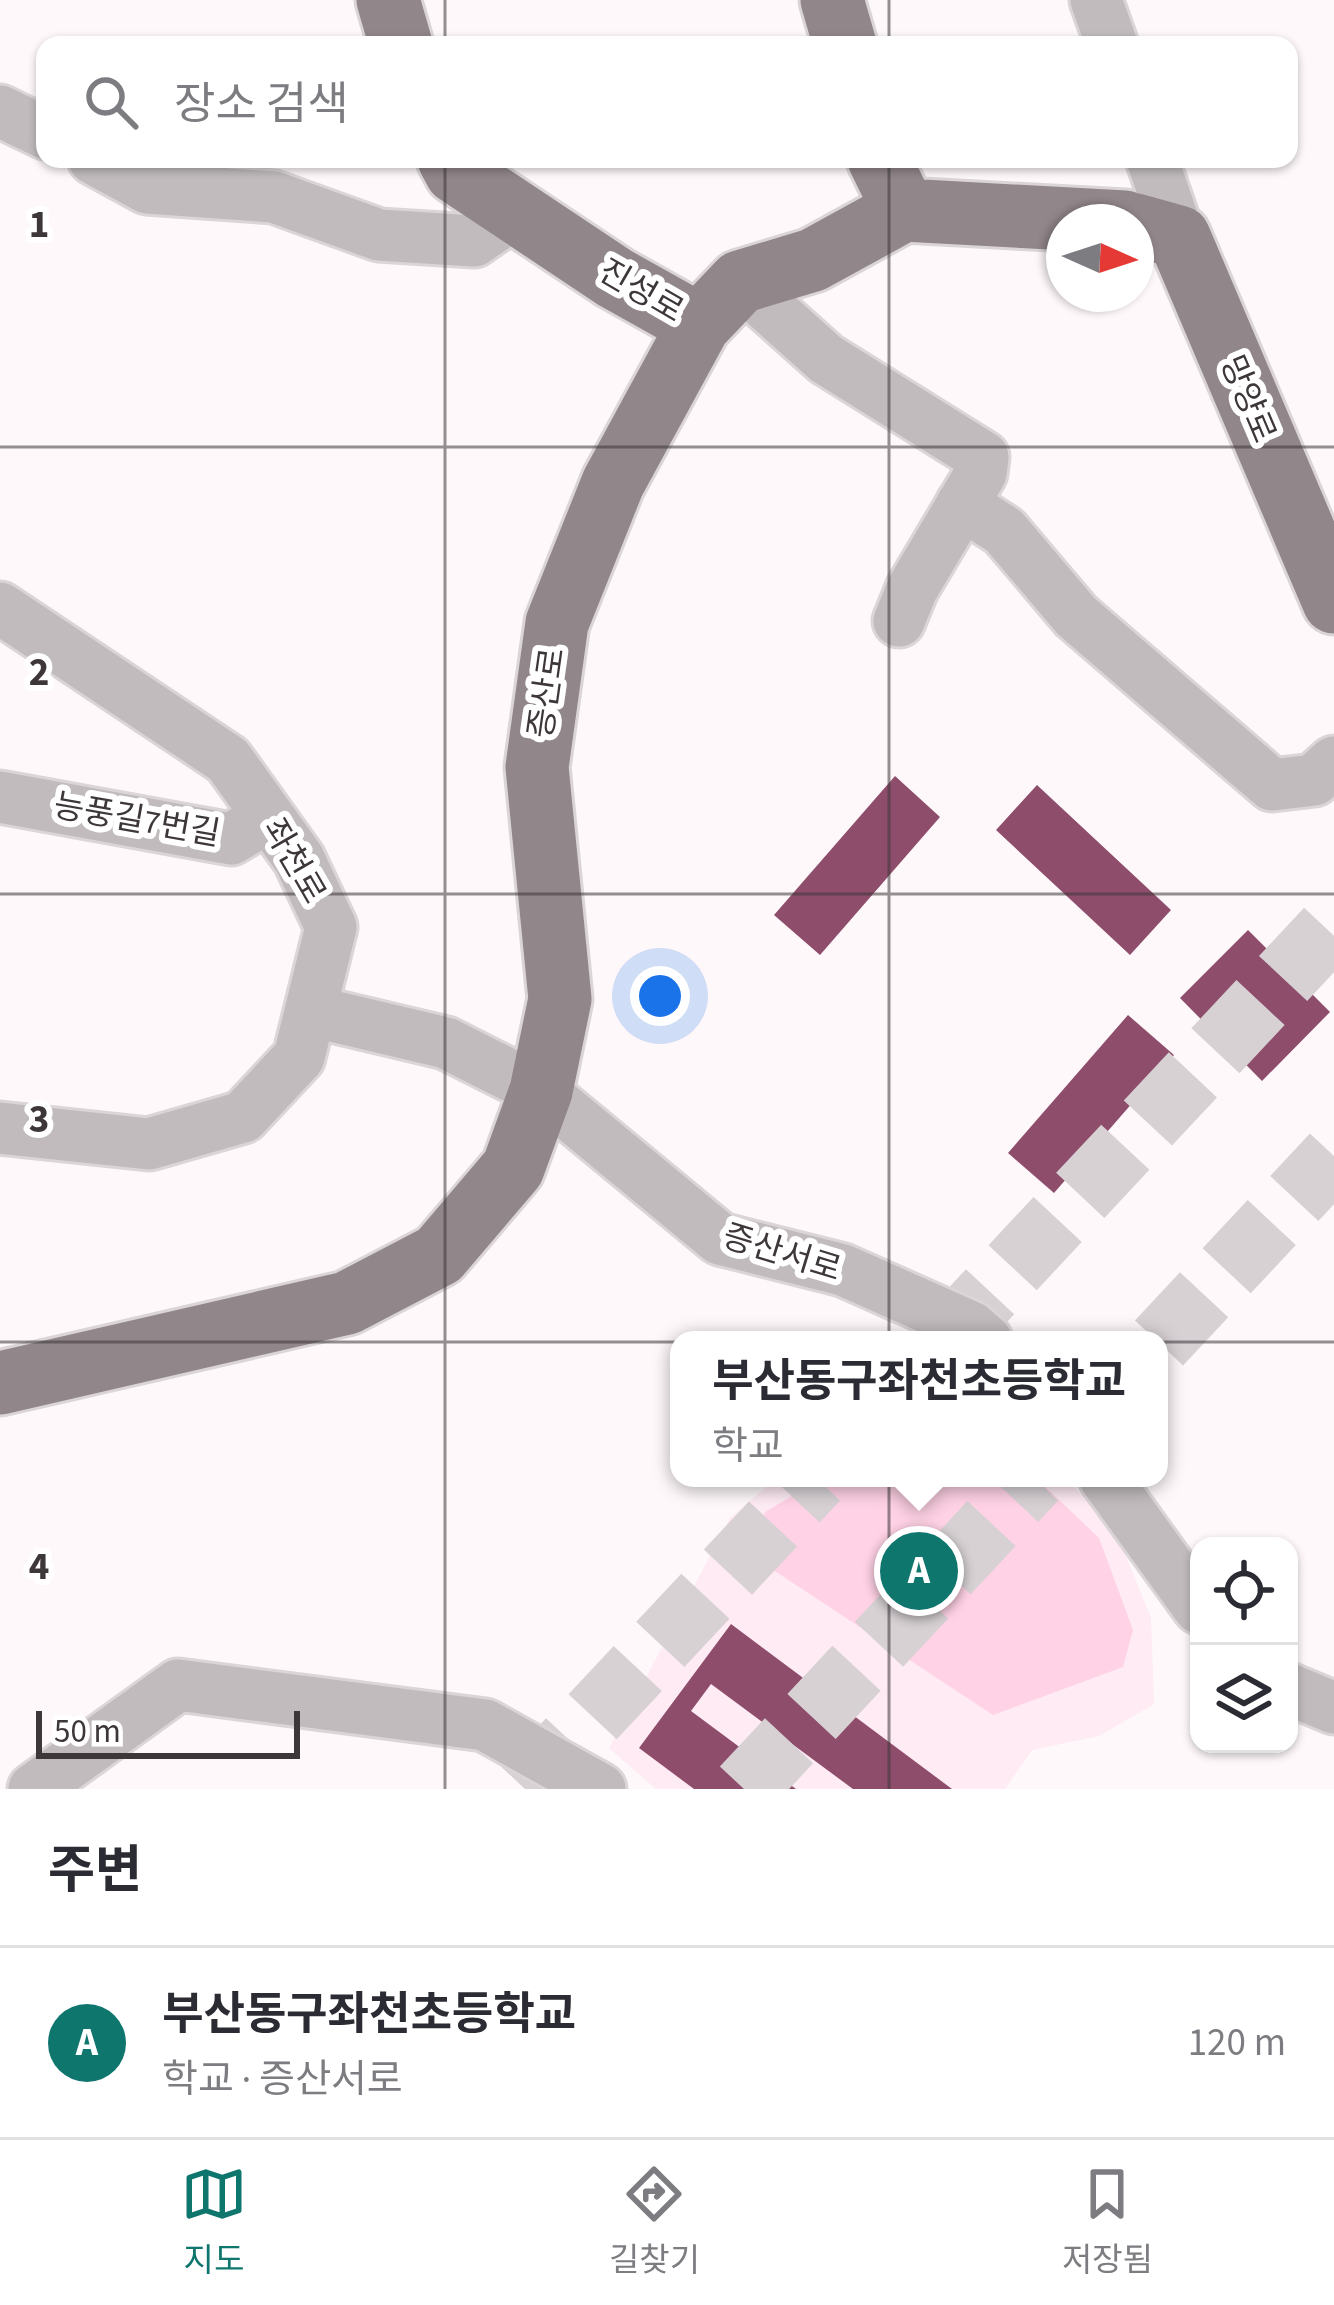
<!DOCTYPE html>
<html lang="ko">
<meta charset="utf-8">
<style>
body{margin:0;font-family:"Source Sans 3","Noto Sans KR",sans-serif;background:#f2f2f3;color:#2b2b33}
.controls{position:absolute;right:36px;bottom:36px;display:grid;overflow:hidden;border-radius:24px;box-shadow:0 3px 9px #0004}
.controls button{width:108px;height:108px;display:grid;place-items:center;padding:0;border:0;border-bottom:3px solid #e1e1e2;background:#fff;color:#2b2b33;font:60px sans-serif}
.compass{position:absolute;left:1046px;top:204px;width:108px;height:108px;border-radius:50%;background:#fff;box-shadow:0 3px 9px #0004;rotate:93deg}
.scale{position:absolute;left:36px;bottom:30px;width:264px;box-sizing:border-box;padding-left:12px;border:6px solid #3d373a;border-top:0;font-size:33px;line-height:42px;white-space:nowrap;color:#3d373a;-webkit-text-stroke:9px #fff;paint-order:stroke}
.you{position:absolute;left:660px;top:996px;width:42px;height:42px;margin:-30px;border:9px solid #fff;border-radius:50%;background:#1a73e8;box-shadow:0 0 0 18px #1a73e833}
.badge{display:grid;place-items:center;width:78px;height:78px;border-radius:50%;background:#0f766e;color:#fff;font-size:39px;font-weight:700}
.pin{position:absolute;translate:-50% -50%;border:6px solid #fff;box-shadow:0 3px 12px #0006}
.popup{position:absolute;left:670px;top:1331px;width:498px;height:156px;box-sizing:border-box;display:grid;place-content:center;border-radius:24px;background:#fff;filter:drop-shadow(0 3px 9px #0005);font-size:39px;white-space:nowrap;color:#7c7c81}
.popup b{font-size:45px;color:#2b2b33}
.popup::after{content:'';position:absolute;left:50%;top:100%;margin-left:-24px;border:24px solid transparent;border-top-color:#fff}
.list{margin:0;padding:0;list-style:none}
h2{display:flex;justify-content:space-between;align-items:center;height:156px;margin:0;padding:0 48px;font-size:51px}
h2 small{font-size:39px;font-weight:400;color:#7c7c81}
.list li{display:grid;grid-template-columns:78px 1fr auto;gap:36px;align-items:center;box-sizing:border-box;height:192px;padding:0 48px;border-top:3px solid #e1e1e2}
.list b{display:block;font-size:45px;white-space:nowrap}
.list p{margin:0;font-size:39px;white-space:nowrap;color:#7c7c81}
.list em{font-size:39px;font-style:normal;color:#7c7c81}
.icon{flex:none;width:66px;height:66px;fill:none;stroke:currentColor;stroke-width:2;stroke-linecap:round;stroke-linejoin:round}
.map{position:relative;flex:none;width:1334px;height:1789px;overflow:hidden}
.search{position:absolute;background:#fff;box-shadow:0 3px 9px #0004;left:36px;right:36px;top:36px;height:132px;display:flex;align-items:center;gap:30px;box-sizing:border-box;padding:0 42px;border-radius:24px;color:#7c7c81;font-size:45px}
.sheet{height:348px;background:#fff}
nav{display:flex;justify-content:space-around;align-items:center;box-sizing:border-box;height:168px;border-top:3px solid #e1e1e2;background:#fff;font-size:33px;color:#7c7c81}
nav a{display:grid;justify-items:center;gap:6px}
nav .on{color:#0f766e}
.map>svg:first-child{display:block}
.built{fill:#feebf3}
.green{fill:#ffd2e5}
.building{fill:#8f4d6c}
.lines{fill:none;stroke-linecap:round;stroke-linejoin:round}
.highway-tunnel{stroke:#d7d1d4;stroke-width:66;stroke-dasharray:66 33;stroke-linecap:butt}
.minor-casing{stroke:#dbd5d7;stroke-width:57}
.major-casing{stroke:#dbd5d7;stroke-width:69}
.minor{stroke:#c1bbbd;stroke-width:51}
.major{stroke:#91868a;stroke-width:63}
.grid{fill:none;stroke:#3d373a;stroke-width:3;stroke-opacity:0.55}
.labels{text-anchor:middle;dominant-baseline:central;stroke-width:12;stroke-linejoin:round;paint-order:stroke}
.street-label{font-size:33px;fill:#3d373a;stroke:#fff}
.grid-label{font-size:39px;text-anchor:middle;font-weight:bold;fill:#3d373a;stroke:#fff;stroke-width:12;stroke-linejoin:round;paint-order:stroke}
</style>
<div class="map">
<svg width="1334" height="1789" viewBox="0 0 1334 1789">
<rect width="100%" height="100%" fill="#fef8fa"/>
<path class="built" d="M777 1478H1064L1113 1524 1151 1618 1154 1704 1099 1736 1032 1750 1005 1789H656L609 1748 730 1518Z"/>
<path class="green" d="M812 1478H1036L1099 1538 1133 1630 1123 1667 993 1715 749 1554 765 1512 807 1487Z"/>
<path class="building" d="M895 776 940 817 820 955 774 915Z
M1037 785 1171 910 1130 955 996 830Z
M1248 930 1330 1012 1262 1081 1180 998Z
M1128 1015 1174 1055 1054 1193 1008 1153Z
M731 1624 952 1789H853L711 1684 691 1711 796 1789H694L639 1748Z"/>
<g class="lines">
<path class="highway-tunnel" d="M945 1340 1334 924
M1159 1343 1334 1156
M525 1789 816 1478
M744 1789 1034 1478"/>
<g class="minor-casing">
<path id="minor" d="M1096 0 1112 45
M0 111 45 133
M94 159 147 188 274 197 379 235 474 241 516 212
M1152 159 1179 237
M740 282 826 359 983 457 981 473 912 589 899 621
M962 504 1004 531 1076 616 1272 785 1314 780 1334 762
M0 608 228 760 299 859 331 927 299 1057 243 1117 149 1144 0 1128
M0 797 231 839 268 817
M311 1011 446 1043 541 1091 720 1239 843 1270 971 1327 986 1340
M1105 1478 1199 1608
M1289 1689 1334 1708
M34 1789 178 1685 485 1725 600 1789"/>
</g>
<g class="major-casing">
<path id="major" d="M388 0 401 45
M832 0 845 45
M449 159 456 172 615 278 699 325 740 282 813 260 904 210
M879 159 904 210 1125 222
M1136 225 1179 237 1334 602
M0 1383 347 1303 439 1255 513 1168 541 1091 560 999 537 767 557 623 613 483 699 325"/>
</g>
<use href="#minor" class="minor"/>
<use href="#major" class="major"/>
</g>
<path class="grid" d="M445 0V45M889 0V45M445 159V1789M889 159V1789M0 447H1334M0 894H1334M0 1342H1334"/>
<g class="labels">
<g class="street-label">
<text transform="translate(641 291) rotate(30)">진성로</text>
<text transform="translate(1248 399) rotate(67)">망양로</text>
<text transform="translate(547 693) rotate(-82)">증산로</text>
<text transform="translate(137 820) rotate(10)">능풍길7번길</text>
<text transform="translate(294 861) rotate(60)">좌천로</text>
<text transform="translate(782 1253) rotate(17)">증산서로</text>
</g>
</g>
<g class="grid-label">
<text x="39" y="237">1</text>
<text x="39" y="685">2</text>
<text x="39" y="1132">3</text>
<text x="39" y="1579">4</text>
</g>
</svg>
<div class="controls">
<button><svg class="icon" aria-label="locate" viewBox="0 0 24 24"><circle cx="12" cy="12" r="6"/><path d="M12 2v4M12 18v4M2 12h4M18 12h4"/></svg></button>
<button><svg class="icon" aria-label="layers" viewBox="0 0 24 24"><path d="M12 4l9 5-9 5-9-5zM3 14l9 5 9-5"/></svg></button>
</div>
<svg class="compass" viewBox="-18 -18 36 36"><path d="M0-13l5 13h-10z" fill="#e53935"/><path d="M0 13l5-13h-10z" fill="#7c7c81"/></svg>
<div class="scale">50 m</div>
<div class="you"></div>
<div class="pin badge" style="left:919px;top:1571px">A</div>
<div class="popup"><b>부산동구좌천초등학교</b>학교</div>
<div class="search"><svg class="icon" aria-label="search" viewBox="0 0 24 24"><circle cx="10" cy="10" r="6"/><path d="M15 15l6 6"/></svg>장소 검색</div>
</div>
<section class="sheet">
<h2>주변<small></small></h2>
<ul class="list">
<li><span class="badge">A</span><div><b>부산동구좌천초등학교</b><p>학교 · 증산서로</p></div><em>120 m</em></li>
</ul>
</section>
<nav>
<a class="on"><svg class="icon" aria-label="map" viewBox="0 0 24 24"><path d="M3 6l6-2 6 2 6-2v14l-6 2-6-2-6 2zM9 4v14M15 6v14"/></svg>지도</a>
<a><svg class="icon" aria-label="directions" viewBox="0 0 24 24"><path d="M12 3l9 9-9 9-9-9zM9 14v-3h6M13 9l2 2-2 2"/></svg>길찾기</a>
<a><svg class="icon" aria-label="saved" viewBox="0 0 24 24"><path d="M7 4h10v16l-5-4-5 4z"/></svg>저장됨</a>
</nav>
